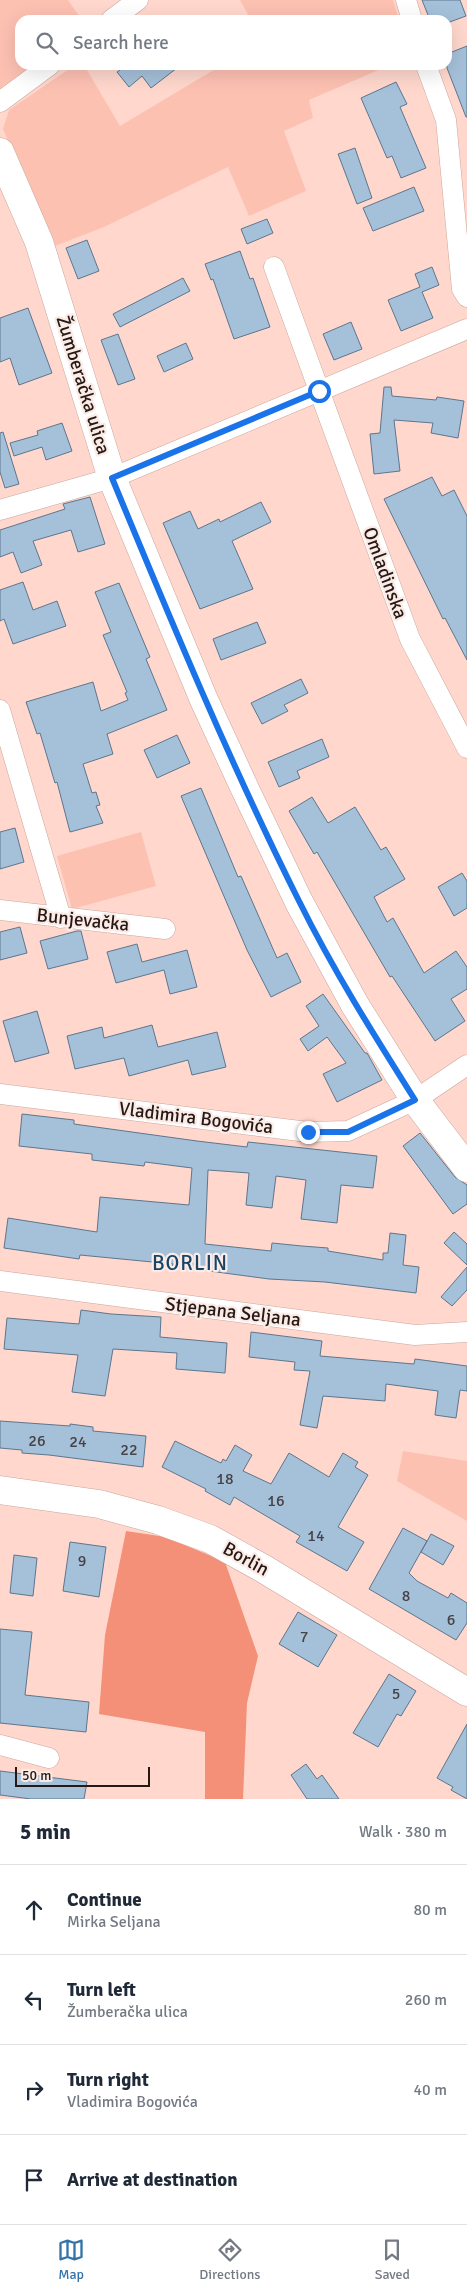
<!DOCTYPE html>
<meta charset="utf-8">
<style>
body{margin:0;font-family:Signika,sans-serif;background:#f2f2f3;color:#1f2937}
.scale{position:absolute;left:15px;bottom:12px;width:135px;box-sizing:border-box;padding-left:5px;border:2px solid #261814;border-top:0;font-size:14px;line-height:18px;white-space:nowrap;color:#261814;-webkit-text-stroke:4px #fbebe6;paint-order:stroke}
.stop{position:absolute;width:15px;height:15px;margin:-11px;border:4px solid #1a73e8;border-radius:50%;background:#fff}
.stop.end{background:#1a73e8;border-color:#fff;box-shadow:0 1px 5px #0008}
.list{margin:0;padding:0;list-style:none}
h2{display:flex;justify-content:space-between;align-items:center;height:65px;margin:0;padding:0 20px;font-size:21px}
h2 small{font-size:16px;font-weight:400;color:#747a83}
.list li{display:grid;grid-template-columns:32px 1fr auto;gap:15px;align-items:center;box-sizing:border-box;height:90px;padding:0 20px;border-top:1px solid #e0e1e3}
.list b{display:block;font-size:19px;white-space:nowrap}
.list p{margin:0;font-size:16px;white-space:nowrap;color:#747a83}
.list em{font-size:16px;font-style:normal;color:#747a83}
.icon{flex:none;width:28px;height:28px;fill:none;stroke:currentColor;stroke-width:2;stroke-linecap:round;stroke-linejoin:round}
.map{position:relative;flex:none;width:467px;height:1799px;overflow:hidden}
.search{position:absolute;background:#fff;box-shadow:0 5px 20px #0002;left:15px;right:15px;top:15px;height:55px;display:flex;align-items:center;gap:12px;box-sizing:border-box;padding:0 18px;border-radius:15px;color:#747a83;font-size:19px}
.sheet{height:425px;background:#fff}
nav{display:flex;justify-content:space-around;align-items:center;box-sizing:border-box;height:70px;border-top:1px solid #e0e1e3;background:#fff;font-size:14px;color:#747a83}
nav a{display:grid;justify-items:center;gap:2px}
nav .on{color:#3274aa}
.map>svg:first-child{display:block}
.green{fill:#fdc1b2}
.forest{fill:#f49077}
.building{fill:#a5c0d9;stroke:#5d768d}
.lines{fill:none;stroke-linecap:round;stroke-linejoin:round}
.street-casing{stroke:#cba69c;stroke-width:21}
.secondary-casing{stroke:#cba69c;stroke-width:29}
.primary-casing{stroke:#cba69c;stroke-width:29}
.street{stroke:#fff;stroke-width:20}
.secondary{stroke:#fff;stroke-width:28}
.primary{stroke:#fff;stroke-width:28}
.route{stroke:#1a73e8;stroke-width:6}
.labels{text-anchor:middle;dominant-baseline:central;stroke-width:4.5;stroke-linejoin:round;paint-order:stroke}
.number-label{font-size:16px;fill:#464245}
.street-label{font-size:19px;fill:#261814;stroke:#fbebe6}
.quarter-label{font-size:21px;letter-spacing:1px;fill:#164468;stroke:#fbebe6}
</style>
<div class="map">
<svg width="467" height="1799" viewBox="0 0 467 1799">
<rect width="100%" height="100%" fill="#ffd7cd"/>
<path class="green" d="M0 0H68L82 20H20V65H34L0 91Z
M240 0H393L399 20H251Z
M75 65H84L120 126 222 65H390L309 100 313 118 284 131 306 191 249 216 228 167 104 227 52 247 3 129 9 110Z
M141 832 156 886 72 909 57 856Z
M403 1451 467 1461V1521L397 1481Z"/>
<path class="forest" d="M126 1531 166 1537 225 1562 258 1656 247 1703 243 1799H205V1732L99 1714 105 1635Z"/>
<path class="building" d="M422 0H460L466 16 447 23V20H430Z
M467 46V117H466L447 68V54Z
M127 65H181L151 88 142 76 129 87 117 72Z
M396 82 407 104 400 107 426 168 401 178 392 156 387 158 361 98Z
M355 148 372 198 357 204 338 154Z
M414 187 424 211 373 231 363 208Z
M267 219 273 233 247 244 241 229Z
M87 240 99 271 78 279 66 248Z
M240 251 250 279 253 278 270 327 234 339 213 279 211 280 205 264Z
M432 267 439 285 422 292 433 318 401 331 388 300 420 287 415 274Z
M183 278 190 291 120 327 113 314Z
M28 308 52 373 19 385 10 358 0 362V318Z
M351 322 362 349 334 360 323 334Z
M118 334 135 379 118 385 101 340Z
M186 343 193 359 164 372 157 356Z
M384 387H391L392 396 436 400 437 397 464 401 458 438 431 433 433 423 394 420 400 471 374 474 370 434 380 433Z
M62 423 72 451 46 460 42 447 14 456 10 443 38 435 37 431Z
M3 432 19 484 5 488 0 472V433Z
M432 477 442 496 454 490 467 516V660L445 618 443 619 384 499Z
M90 497 105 544 78 552 71 530 33 541 42 565 21 573 13 552 0 557V530L65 509 63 504Z
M261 502 271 522 232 541 253 589 200 609 163 523 190 511 198 529 219 519 220 522Z
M23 582 33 610 57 601 66 626 13 644 4 619 0 621V590Z
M119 583 150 657 146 659 167 710 107 734 113 754 83 764 92 793 96 792 100 805 96 806 103 823 70 832 57 782 55 783 40 733 37 734 26 702 93 682 101 711 128 700 125 693 127 692 103 635 111 632 95 592Z
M257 622 266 643 221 660 213 639Z
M301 679 308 693 284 705 288 711 262 724 251 703Z
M177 735 190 763 157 778 144 750Z
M322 739 329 757 297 771 300 778 279 787 268 762Z
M201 788 238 877 241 876 277 958 287 953 301 982 271 997 247 950 181 796Z
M312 797 328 823 355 807 381 850 386 847 405 879 374 897 387 922 393 918 424 973 456 951 467 967V989L451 999 465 1021 435 1041 392 976 390 977 317 852 314 854 289 811Z
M15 828 24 862 0 869V832Z
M462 873 467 881V908L454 916 438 887Z
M20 927 27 953 0 960V932Z
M77 931H81L88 959 48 969 40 941Z
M137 944 142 962 187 950 197 987 170 994 164 970 116 983 107 952Z
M323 994 365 1053H367L382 1080 337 1102 323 1074 346 1063 327 1037 308 1051 300 1039 319 1026 306 1006Z
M37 1011 49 1053 15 1062 3 1021Z
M152 1025 158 1047 217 1032 226 1067 192 1075 188 1060 129 1076 124 1058 75 1069 67 1036 102 1027 104 1038Z
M22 1114 74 1120V1124L197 1141 247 1147 248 1142 377 1156 373 1188 341 1185 337 1223 301 1219 306 1180 276 1176 272 1208 246 1205 249 1173 208 1170 205 1244 271 1251 272 1243 302 1246 328 1248V1251L383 1260V1253H388L390 1233 406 1235 403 1265 419 1267 416 1293 325 1282 269 1279 172 1266 173 1264 80 1255 79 1259 4 1248 8 1218 97 1232 100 1197 189 1205 192 1168 145 1162 144 1166 92 1160V1154L19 1146Z
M420 1133 455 1177 467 1185V1204L453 1214 403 1146Z
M454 1232 467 1244V1265L444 1243Z
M467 1267V1290L452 1306 441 1297Z
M81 1310 111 1314 161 1317 160 1337 227 1343 225 1373 176 1369 177 1353 113 1349 105 1396 72 1392 78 1355 4 1349 7 1318 79 1324Z
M251 1332 322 1341 320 1356 414 1364 415 1359 467 1366V1391L460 1390 456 1418 435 1415 438 1391 386 1384 385 1401 323 1396 317 1428 300 1425 310 1371 294 1370 295 1362 249 1357Z
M0 1421 70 1426V1424L93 1427V1431L146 1436 143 1467 49 1455 22 1453V1450L0 1448Z
M175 1441 221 1463 223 1459 226 1461 235 1445 252 1455 243 1471 271 1484 289 1453 329 1477 343 1453 358 1462 355 1467 368 1475 338 1527 364 1542 347 1571 296 1542 300 1536 234 1497 230 1505 205 1491 206 1489 162 1467Z
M403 1528 427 1541 409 1573 417 1581 448 1598 451 1593 467 1603V1623L456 1640 369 1589Z
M431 1534 454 1546 443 1565 421 1552Z
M70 1542 106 1547 99 1597 63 1591Z
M14 1555 37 1558 33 1596 10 1593Z
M298 1612 337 1635 318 1667 279 1644Z
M0 1629 32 1632 25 1695 89 1702 86 1732 0 1723Z
M389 1674 416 1691 401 1716 397 1714 378 1747 353 1733Z
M467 1724V1799L451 1790 453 1787 437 1778Z
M306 1764 317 1779 322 1775 339 1799H307L291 1775Z
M0 1771 87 1782 84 1799H31L0 1795Z"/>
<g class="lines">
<g class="street-casing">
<path id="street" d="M406 0 412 20
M111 20 138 0
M426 65 446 120 462 289 467 297
M0 102 50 65
M274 267 410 639 467 748
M0 510 112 478 467 329
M0 710 61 918
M0 910 165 929
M0 1094 308 1132 348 1131 415 1100 467 1065
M0 1281 415 1335 467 1332
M0 1745 49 1758"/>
</g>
<g class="secondary-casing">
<path id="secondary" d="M0 152 39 242 112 478 204 700 245 789 299 902 355 1005 415 1100 467 1168"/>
</g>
<g class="primary-casing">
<path id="primary" d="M0 1490 99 1504 158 1520 210 1539 264 1569 467 1692"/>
</g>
<use href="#street" class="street"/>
<use href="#secondary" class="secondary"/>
<use href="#primary" class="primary"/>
</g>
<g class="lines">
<path class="route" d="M308 1132H348L415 1100C374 1035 333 970 299 901 230 763 171 621 112 478L319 391"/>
</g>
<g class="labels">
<g class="number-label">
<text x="37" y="1441">26</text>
<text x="78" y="1442">24</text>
<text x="129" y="1450">22</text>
<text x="225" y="1479">18</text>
<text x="276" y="1501">16</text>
<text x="316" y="1536">14</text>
<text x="82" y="1561">9</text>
<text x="406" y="1596">8</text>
<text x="451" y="1620">6</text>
<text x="304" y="1637">7</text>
<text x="396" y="1694">5</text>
</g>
<g class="street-label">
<text transform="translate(83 385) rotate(73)">Žumberačka ulica</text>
<text transform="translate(385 573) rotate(70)">Omladinska</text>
<text transform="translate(83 920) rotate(6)">Bunjevačka</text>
<text transform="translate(196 1118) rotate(7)">Vladimira Bogovića</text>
<text transform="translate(233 1312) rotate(7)">Stjepana Seljana</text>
<text transform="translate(246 1559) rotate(29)">Borlin</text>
</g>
<g class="quarter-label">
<text x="190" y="1263">BORLIN</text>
</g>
</g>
</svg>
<div class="scale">50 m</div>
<div class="stop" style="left:319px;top:391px"></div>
<div class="stop end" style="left:308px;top:1132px"></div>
<div class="search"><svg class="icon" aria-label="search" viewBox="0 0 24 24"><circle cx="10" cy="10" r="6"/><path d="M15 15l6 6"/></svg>Search here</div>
</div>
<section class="sheet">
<h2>5 min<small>Walk · 380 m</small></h2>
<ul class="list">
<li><svg class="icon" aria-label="ahead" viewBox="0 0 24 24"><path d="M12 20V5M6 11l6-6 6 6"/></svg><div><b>Continue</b><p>Mirka Seljana</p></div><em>80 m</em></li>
<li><svg class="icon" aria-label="left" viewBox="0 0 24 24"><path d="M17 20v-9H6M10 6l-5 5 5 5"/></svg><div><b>Turn left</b><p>Žumberačka ulica</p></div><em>260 m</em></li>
<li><svg class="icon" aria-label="right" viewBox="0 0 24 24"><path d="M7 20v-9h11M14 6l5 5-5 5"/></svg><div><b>Turn right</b><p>Vladimira Bogovića</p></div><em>40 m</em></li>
<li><svg class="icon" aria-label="arrive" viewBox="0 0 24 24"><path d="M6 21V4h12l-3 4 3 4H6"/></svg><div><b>Arrive at destination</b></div></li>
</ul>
</section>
<nav>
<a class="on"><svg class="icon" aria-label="map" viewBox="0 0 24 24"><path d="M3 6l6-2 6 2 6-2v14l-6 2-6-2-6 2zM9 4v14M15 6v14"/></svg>Map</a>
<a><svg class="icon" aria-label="directions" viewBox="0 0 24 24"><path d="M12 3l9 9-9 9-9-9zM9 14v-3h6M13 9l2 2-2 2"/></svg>Directions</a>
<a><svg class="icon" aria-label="saved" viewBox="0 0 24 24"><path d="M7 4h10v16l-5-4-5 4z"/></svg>Saved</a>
</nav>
